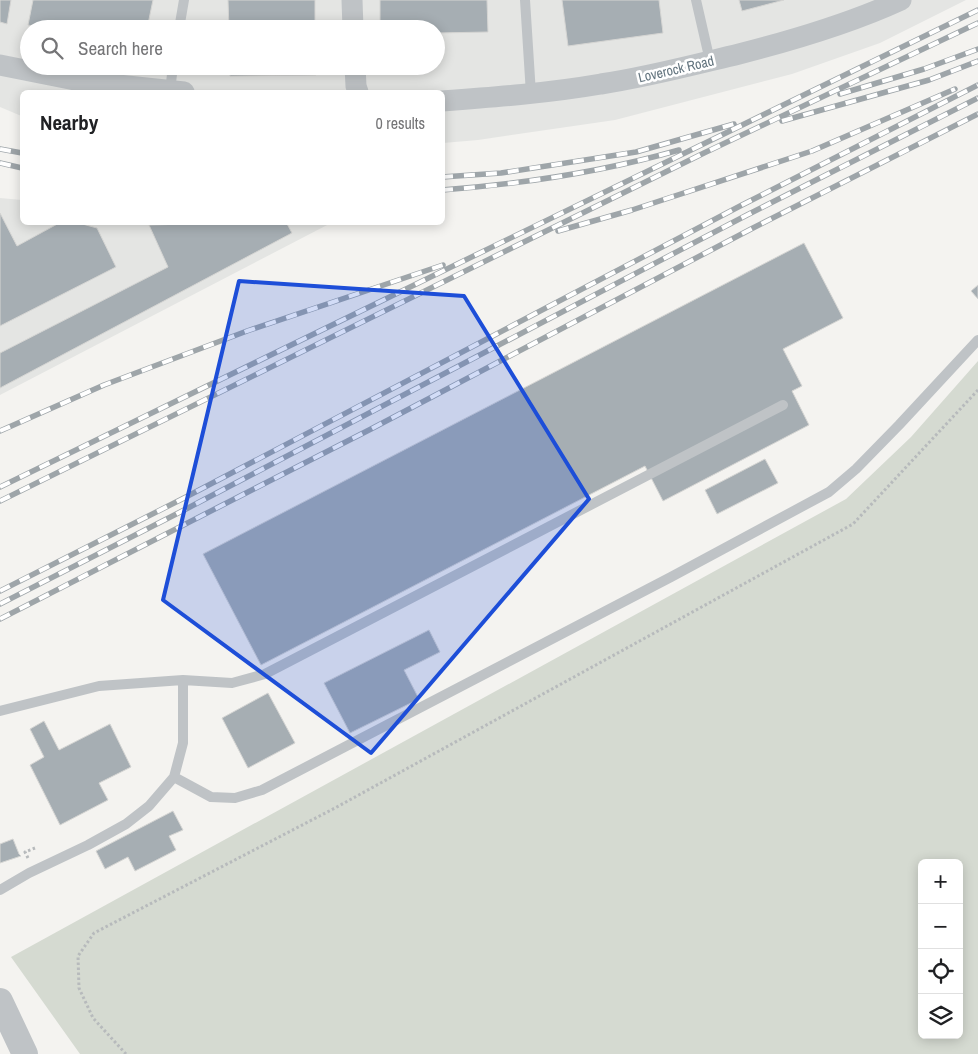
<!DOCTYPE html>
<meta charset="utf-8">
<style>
body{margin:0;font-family:"Archivo Narrow",sans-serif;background:#f2f2f2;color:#202124}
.controls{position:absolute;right:15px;bottom:15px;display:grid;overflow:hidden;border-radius:8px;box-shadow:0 2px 12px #0003}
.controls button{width:45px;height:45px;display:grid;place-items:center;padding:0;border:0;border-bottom:1px solid #e0e0e0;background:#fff;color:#202124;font:25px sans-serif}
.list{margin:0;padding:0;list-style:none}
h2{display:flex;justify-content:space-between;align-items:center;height:65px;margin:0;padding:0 20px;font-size:21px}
h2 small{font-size:16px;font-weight:400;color:#757577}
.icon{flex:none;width:28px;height:28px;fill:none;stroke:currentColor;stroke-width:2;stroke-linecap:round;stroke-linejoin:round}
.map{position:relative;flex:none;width:978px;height:1054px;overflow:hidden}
.search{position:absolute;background:#fff;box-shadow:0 2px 12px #0003;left:20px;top:20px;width:425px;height:55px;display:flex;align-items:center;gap:12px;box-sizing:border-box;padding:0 18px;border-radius:28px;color:#757577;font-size:19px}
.panel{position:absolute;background:#fff;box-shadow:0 2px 12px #0003;left:20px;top:90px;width:425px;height:135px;border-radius:8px}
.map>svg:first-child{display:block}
.built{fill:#e4e5e3;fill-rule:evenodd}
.green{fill:#d5dad1;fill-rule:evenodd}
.building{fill:#a6aeb3;stroke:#d5d5d3}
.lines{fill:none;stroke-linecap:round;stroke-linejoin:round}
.path{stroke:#b7babc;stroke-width:3;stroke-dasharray:2.5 2.5;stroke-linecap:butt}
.service{stroke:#bfc3c6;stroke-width:10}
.minor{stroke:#bfc3c6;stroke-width:21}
.tertiary{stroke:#bfc3c6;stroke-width:26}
.rail-casing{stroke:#9ea5a9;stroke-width:5.5}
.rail{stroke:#fff;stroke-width:4;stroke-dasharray:11;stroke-linecap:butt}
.marked{fill:#1d4ed8;fill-opacity:0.2;stroke:#1d4ed8;stroke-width:4;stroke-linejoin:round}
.labels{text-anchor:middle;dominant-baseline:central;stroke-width:5;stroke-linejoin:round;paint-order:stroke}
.street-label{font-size:14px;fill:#64757f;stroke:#fff}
</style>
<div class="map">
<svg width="978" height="1054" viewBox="0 0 978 1054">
<rect width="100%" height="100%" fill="#f4f3f0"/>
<path class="built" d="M0 0H966L880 43 792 74 615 120 478 140 443 143 442 92H22V116L19 115 0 107ZM29 29H436V66H29Z
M0 198 22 200V222L331 223 0 395Z"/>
<path class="green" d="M978 361V1054H80L11 957 846 499 911 437ZM922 863H959V1035H922Z"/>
<path class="building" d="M0 0H11L7 24 0 22Z
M33 0H153L147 29H48L28 25Z
M228 0H315V29H229Z
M380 0H487L488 32 436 33V29H380Z
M562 0H659L663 33 568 46Z
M739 0H784L742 11Z
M229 66H316V75L230 76Z
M0 213 17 246 61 222H75L97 228 116 267 0 326Z
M263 222H286L292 233 0 388V353L168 267 149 225Z
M804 243 843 318 783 349 802 386 792 391 809 425 663 501 645 466 261 665 203 554Z
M978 285V299L971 291Z
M765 459 778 483 717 514 705 490Z
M429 630 440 652 404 670 419 699 350 733 324 683Z
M268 693 295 743 248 768 222 718Z
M44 721 59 750 110 724 131 767 99 783 108 800 60 825 30 765 44 757 30 729Z
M173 811 183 830 169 836 176 850 135 871 128 857 105 869 96 851Z
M13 839 19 854 21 856 0 863V844Z"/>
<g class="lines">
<path class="path" d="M28 858 25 852 35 848
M126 1054 93 1018 79 988 78 956 94 933 335 808 853 524 978 390"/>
<path class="service" d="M525 0 531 94
M696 0 710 61
M179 29 184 0
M170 91 173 66
M0 711 99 686 183 680 232 683 265 674 783 405
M174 777 211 797 235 798 262 790 671 577 829 492 856 469 899 425 978 340
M0 890 29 873 88 845 126 824 149 806 174 777 183 743V680"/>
<path class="minor" d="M352 0 353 29
M0 65 80 81 184 92
M355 66 356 86 358 92
M442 101C496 97 549 93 601 84 648 77 693 65 739 54 794 40 849 24 901 0"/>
<path class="tertiary" d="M0 1001 25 1054"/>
<g class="rail-casing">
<path id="rail" d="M840 94 924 69 978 49
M782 121 929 80 978 61
M0 149 22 153
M0 163 22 168
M442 177 501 173 636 152 734 124
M442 190C522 184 602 172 679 150
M558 231 632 210 812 151 955 89
M0 431 104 385 247 331 443 265
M0 487 978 10
M0 501 704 153 978 23
M0 591 184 498 742 205 978 85
M0 604 188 508 747 215 978 98
M0 619 371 429 753 228 978 114"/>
</g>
<use href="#rail" class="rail"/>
</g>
<path class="marked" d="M239 281 464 296 589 499 371 753 163 600Z"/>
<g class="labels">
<g class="street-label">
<text transform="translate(676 69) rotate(-13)">Loverock Road</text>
</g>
</g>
</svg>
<div class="controls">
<button>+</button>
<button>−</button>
<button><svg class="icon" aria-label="locate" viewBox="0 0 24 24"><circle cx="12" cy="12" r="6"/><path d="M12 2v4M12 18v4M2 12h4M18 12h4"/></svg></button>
<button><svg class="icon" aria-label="layers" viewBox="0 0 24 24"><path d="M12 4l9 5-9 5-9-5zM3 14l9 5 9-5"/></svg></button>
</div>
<div class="search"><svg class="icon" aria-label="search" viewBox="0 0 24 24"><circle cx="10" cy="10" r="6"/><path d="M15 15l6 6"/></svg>Search here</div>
<section class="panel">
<h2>Nearby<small>0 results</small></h2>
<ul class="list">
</ul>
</section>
</div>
